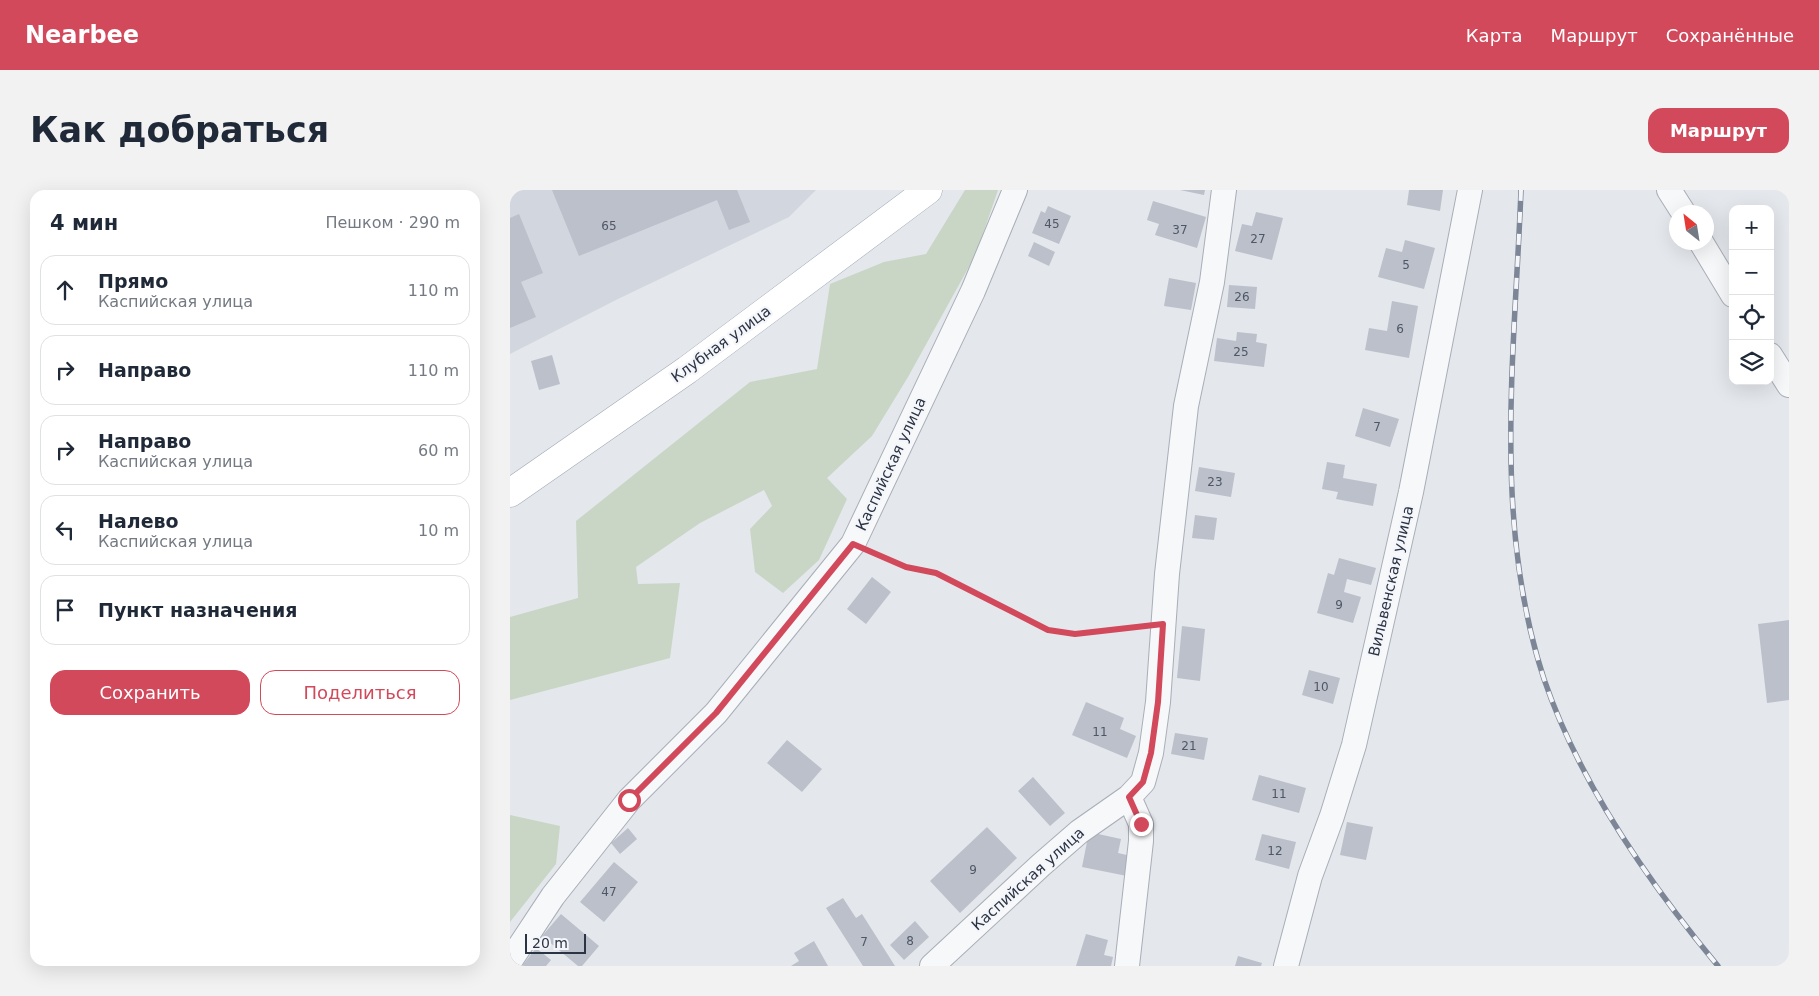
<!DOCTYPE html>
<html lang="ru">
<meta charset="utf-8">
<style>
body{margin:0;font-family:"DejaVu Sans",sans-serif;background:#f2f2f3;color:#1f2937}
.controls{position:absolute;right:15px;top:15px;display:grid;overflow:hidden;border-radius:10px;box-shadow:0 5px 20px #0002}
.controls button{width:45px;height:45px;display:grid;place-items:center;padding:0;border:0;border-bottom:1px solid #e0e1e3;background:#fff;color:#1f2937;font:25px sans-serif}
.compass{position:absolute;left:1159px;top:15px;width:45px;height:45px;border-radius:50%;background:#fff;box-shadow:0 5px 20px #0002;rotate:330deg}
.scale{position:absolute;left:15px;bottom:12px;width:61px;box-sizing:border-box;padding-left:5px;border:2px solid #2b3445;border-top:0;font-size:14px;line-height:18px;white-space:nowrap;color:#2b3445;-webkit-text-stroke:4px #f4f6f9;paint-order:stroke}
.stop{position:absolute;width:15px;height:15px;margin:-11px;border:4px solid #d1495b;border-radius:50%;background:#fff}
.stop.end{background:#d1495b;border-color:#fff;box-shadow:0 1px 5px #0008}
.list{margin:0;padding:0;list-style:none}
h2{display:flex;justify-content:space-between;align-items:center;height:65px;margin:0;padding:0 20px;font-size:21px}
h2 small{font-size:16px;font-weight:400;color:#747a83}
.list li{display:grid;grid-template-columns:32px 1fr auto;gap:15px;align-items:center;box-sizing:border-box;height:70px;margin:0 10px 10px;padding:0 10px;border:1px solid #e0e1e3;border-radius:15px}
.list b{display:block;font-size:19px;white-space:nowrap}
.list p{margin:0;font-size:16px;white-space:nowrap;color:#747a83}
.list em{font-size:16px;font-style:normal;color:#747a83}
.actions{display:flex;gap:10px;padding:15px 20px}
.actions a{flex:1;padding:11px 0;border:1px solid #d1495b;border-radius:15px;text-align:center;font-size:18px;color:#d1495b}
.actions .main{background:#d1495b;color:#fff}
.icon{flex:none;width:28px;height:28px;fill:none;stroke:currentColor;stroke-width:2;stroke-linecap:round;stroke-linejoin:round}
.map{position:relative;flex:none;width:1279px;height:776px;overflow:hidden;border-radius:15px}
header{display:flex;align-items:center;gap:30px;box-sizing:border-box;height:70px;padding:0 25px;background:#d1495b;color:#fff}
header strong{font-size:24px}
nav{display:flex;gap:28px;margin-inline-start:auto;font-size:18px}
.intro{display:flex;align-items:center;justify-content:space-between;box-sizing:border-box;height:120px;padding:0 30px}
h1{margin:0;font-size:35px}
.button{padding:12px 22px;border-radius:15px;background:#d1495b;color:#fff;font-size:18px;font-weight:700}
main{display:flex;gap:30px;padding:0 30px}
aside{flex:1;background:#fff;border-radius:15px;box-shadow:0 5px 20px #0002}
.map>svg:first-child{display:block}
.built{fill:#d2d6de}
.green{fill:#c9d6c5}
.building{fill:#bbc0ca}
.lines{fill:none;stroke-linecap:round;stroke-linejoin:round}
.minor-casing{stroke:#a9aeb7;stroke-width:26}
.major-casing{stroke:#a3abb8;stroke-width:29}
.path{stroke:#c2c5cb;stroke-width:3;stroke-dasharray:4 4;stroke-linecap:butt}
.minor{stroke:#f7f8fa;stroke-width:24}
.major{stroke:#fff;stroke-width:28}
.rail-casing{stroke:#7d8696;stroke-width:5.5}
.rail{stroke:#f4f6f9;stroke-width:4;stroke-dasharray:11;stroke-linecap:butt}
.route{stroke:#d1495b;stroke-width:6}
.labels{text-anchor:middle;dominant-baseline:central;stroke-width:4.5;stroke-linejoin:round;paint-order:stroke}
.number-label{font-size:12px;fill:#4f5766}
.street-label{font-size:15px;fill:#2b3445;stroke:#f4f6f9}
</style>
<header>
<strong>Nearbee</strong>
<nav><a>Карта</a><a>Маршрут</a><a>Сохранённые</a></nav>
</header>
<div class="intro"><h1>Как добраться</h1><a class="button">Маршрут</a></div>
<main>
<aside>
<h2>4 мин<small>Пешком · 290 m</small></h2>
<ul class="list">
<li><svg class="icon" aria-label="ahead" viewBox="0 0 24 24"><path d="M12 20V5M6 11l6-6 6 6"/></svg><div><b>Прямо</b><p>Каспийская улица</p></div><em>110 m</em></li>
<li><svg class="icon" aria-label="right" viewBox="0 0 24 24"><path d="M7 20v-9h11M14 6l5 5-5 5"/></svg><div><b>Направо</b></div><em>110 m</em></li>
<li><svg class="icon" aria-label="right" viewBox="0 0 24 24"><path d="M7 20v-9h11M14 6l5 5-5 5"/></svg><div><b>Направо</b><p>Каспийская улица</p></div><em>60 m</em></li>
<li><svg class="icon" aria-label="left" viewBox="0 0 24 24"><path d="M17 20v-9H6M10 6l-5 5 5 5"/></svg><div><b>Налево</b><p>Каспийская улица</p></div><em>10 m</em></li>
<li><svg class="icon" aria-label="arrive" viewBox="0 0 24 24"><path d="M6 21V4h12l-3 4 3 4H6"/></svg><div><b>Пункт назначения</b></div></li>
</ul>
<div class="actions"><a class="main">Сохранить</a><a>Поделиться</a></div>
</aside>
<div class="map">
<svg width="1279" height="776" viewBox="0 0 1279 776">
<rect width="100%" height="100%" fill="#e4e7ec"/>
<path class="built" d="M0 0H306L279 27 108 109 0 164Z"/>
<path class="green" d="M455 0H488L466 64 398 187 362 246 317 288 337 309 309 370 273 403 245 382 240 339 262 316 254 300 190 333 126 377 128 394 170 393 160 468 0 510V427L68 408 66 331 240 192 307 179 320 94 374 72 416 64Z
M0 625 50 636 46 674 0 732Z"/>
<path class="building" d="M42 0H227L240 32 219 40 207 10 69 66Z
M670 0H695L694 5Z
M899 0H933L930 21 897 15Z
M643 11 696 27 687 58 645 45 649 34 637 30Z
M538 16 561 26 549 54 522 43 531 21 535 23Z
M746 22 773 28 762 70 725 61 732 34 742 36Z
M9 24 33 83 11 92 26 127 0 138V28Z
M895 50 925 58 914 99 868 87 876 58 892 62Z
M524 52 545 62 539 76 518 66Z
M659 88 686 93 681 120 654 116Z
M719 95 747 97 745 119 717 117Z
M882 111 908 116 899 168 855 160 859 138 877 141Z
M727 142 747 144 746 152 757 154 754 177 704 171 707 148 726 151Z
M42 165 50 194 29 200 21 171Z
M853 218 889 229 880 257 845 246Z
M817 272 835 275 833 288 867 294 863 316 826 309 828 302 812 299Z
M689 277 725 283 721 307 685 301Z
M685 325 707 328 704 350 682 348Z
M829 368 866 378 861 395 837 389 834 402 851 407 843 433 807 423 818 383 824 385Z
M362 387 381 402 356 434 337 419Z
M1279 430V510L1257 513 1248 434Z
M672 436 695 439 690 491 667 488Z
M799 480 830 488 823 514 792 505Z
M576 512 614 528 610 539 626 546 617 568 562 545Z
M665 543 698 548 694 570 661 564Z
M277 550 312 579 292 602 257 573Z
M749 585 796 598 789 623 742 610Z
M523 587 555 623 540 636 508 601Z
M837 632 863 637 856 670 830 665Z
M477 637 507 668 450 723 420 691Z
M118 638 127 649 110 664 101 653Z
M579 642 611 649 608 663 621 666 617 686 572 677Z
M752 644 786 652 779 679 745 670Z
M104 672 128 692 94 732 70 712Z
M333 708 346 728 352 724 385 776H353L316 718Z
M51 724 89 756 72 776H68L32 746Z
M405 731 419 747 394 770 380 755Z
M576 744 598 750 594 765 603 767 601 776H566Z
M304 751 318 776H281L289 771 284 763Z
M26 758 41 770 36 776H12Z
M728 766 752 773 751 776H725Z"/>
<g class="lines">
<g class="minor-casing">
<path id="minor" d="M1159 0 1173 22
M1191 52 1223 105
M1260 165 1279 195
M0 771 43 706 119 610 206 523 343 354 463 101 505 0
M422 776 531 675 569 642 619 607 633 592 641 563 648 512 657 384 676 216 702 92 714 0
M617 776 631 651V634L619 607
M776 776 800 686 822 626 844 555 901 302 960 0"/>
</g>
<g class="major-casing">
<path id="major" d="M0 303 177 180 418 0"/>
</g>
<path class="path" d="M362 362 396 377 426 383 539 440 565 444 633 437"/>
<use href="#minor" class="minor"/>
<use href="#major" class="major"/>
<g class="rail-casing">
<path id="rail" d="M1011 0C1005 162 982 331 1034 489 1069 592 1139 693 1208 776"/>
</g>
<use href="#rail" class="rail"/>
</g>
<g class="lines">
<path class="route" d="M119 610 206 523 343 354 396 377 426 383 538 440 565 444 653 434 648 512 641 563 633 592 619 607 631 634"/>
</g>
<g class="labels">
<g class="number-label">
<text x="542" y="34">45</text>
<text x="99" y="36">65</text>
<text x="670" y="40">37</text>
<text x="748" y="49">27</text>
<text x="896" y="75">5</text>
<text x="732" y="107">26</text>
<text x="890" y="139">6</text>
<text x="731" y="162">25</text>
<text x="867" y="237">7</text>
<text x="705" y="292">23</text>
<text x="829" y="415">9</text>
<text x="811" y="497">10</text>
<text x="590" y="542">11</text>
<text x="679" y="556">21</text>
<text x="769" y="604">11</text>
<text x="765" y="661">12</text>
<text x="463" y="680">9</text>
<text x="99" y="702">47</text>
<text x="400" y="751">8</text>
<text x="354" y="752">7</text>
</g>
<g class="street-label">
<text transform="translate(211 154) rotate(-36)">Клубная улица</text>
<text transform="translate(381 274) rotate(-65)">Каспийская улица</text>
<text transform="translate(881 391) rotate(-77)">Вильвенская улица</text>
<text transform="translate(518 689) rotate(-42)">Каспийская улица</text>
</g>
</g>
</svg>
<div class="controls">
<button>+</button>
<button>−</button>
<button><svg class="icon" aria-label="locate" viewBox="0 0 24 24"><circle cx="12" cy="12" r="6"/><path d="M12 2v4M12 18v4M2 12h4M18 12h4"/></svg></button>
<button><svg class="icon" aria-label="layers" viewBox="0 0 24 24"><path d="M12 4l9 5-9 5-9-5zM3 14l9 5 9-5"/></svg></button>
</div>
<svg class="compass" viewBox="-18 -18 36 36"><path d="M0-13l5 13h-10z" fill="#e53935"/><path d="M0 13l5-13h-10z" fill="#747a83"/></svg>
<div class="scale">20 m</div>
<div class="stop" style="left:119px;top:610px"></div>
<div class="stop end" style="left:631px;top:634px"></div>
</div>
</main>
